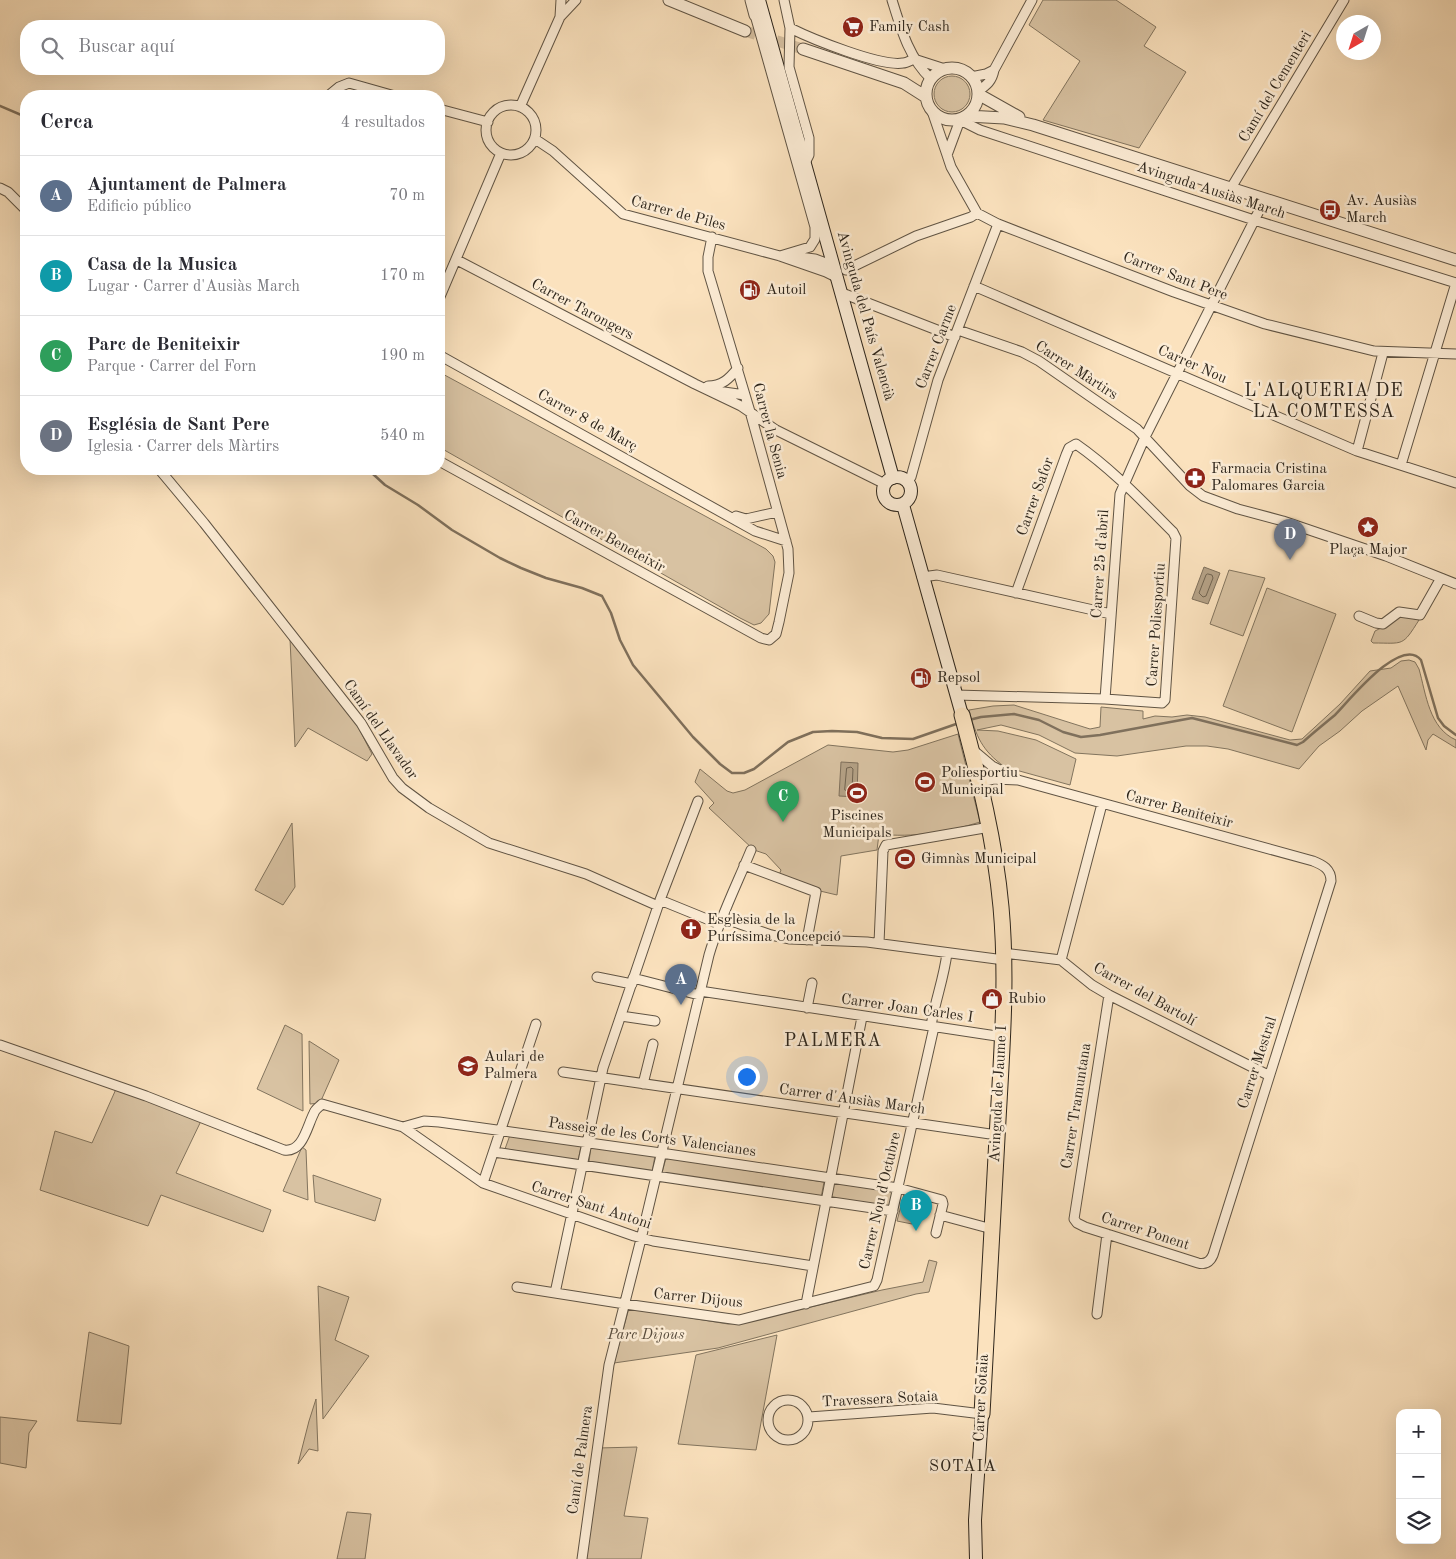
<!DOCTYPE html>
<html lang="es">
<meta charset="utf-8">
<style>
body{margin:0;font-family:"Old Standard TT",serif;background:#f7f7f7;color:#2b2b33}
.controls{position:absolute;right:15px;bottom:15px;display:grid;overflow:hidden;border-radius:10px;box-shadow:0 5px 20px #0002}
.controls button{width:45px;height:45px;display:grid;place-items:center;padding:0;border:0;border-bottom:1px solid #e1e1e2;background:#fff;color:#2b2b33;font:25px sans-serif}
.compass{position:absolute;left:1336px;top:15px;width:45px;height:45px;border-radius:50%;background:#fff;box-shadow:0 5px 20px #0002;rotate:219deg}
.you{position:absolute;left:746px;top:1076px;width:18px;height:18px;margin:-12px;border:4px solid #fff;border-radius:50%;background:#1a73e8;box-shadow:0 0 0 8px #1a73e833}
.badge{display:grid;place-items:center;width:32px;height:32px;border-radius:50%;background:#8f2418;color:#fff;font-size:16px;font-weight:700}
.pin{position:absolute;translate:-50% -41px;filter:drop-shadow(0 1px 2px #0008)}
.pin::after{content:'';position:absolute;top:26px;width:18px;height:15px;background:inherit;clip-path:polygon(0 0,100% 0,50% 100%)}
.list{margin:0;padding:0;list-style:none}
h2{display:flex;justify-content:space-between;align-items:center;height:65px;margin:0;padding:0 20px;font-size:21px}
h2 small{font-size:16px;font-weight:400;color:#7c7c81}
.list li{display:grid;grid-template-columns:32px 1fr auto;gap:15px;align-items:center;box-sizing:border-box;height:80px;padding:0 20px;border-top:1px solid #e1e1e2}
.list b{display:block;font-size:19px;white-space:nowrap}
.list p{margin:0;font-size:16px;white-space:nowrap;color:#7c7c81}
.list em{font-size:16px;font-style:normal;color:#7c7c81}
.icon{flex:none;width:28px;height:28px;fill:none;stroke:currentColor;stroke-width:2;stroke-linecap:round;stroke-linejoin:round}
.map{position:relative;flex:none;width:1456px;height:1559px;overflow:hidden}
.search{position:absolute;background:#fff;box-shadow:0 5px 20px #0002;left:20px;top:20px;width:425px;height:55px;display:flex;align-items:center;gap:12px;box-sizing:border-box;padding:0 18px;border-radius:20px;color:#7c7c81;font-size:19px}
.panel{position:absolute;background:#fff;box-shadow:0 5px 20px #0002;left:20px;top:90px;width:425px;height:385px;border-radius:20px}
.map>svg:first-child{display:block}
.green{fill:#d8c2a2;stroke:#82745e}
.water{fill:#b5a287;stroke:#7f705c}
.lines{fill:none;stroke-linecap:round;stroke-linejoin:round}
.shore{stroke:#716451;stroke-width:1}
.stream{stroke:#7f705c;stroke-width:2.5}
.tertiary-tunnel{stroke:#d2bc9d;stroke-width:11;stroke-dasharray:11 5.5;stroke-linecap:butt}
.minor-casing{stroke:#605444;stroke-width:11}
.tertiary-casing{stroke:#605444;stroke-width:13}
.secondary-casing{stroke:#2d251b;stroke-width:14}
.trunk-casing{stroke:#2d251b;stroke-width:17}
.minor{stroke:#fcecd5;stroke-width:9}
.tertiary{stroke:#fcecd5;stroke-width:11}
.secondary{stroke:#fcecd5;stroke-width:12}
.trunk{stroke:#fbe2be;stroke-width:15}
.labels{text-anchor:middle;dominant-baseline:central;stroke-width:5;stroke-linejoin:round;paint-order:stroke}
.poi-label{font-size:15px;fill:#2d251b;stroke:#fcecd5;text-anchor:start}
.street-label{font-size:15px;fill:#2d251b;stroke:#fcecd5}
.park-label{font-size:15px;font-style:italic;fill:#584c3d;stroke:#fcecd5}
.neighbourhood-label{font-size:16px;letter-spacing:1px;fill:#2d251b;stroke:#fcecd5}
.quarter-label{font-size:18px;letter-spacing:1px;fill:#2d251b;stroke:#fcecd5}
</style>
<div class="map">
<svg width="1456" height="1559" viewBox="0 0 1456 1559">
<rect width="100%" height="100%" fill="#fbe2be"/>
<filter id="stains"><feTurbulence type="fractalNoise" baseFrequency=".004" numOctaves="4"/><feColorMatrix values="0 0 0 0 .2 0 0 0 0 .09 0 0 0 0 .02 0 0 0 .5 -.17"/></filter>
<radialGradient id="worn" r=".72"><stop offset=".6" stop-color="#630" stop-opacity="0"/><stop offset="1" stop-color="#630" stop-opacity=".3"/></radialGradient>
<path class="green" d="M1043 0H1116L1156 27 1144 46 1186 72 1139 148 1043 120 1080 61 1029 25Z
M934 94a18 18 0 1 1 36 0a18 18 0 1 1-36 0Z
M439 372 766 549 773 556 775 562 769 614 761 623 754 625 740 618 439 447Z
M1229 570 1265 578 1243 636 1210 624Z
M1267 588 1336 614 1292 732 1223 706Z
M1400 615 1419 620C1402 647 1404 643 1373 643L1371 641 1375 631 1385 626Z
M290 639 357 725 372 754 367 761 308 728 295 747Z
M1409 660 1415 662 1419 669C1426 694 1429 728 1456 740V748L1433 734 1428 740 1426 750 1398 686 1362 711 1340 731 1319 746 1299 769 1228 749 1207 746H1186L1117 756 1075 753 1039 735 1001 725 977 730 998 731 1036 740 1076 759 1070 785 1005 767C982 751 976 736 969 710L993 706 1014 705 1090 729 1100 727 1101 707 1143 711V719L1155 716 1172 717 1187 715 1205 717 1290 740 1302 739 1340 704 1370 671 1391 668 1401 661Z
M958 734 980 822C948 832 912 838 879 834L877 850 841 856 837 895 820 891 779 875 781 870 766 854 754 850 709 808 714 803 695 782 700 769 727 791 733 793 745 790 828 745 893 752 908 750Z
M292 823 295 887 283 905 255 890Z
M285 1025 302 1034 303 1111 257 1089Z
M309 1041 339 1060 320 1103 310 1104Z
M116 1089 201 1121 176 1173 271 1210 263 1232 161 1195 148 1226 40 1190 55 1131 92 1143Z
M510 1135 581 1146 578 1161 505 1149Z
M591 1146 655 1156 652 1172 589 1162Z
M302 1147 306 1150 308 1200 283 1191Z
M666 1158 824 1182 821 1198 662 1173Z
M313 1175 381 1199 375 1221 315 1202Z
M834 1183 894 1192 891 1208 831 1198Z
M904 1194 923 1200 920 1213 915 1212 912 1224 897 1221Z
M929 1260 937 1262 929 1292 916 1294 718 1348 614 1363 629 1308 728 1324 743 1323 882 1290 923 1282Z
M318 1286 349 1297 335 1340 369 1356 323 1419Z
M89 1332 129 1346 121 1424 77 1421Z
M777 1335 756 1450 678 1444 696 1355Z
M316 1399 318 1451 309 1449 298 1464 309 1421Z
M0 1417 37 1421 29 1433 26 1468 0 1463Z
M637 1447 624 1516 648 1518 641 1559H585L598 1448Z
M347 1512 371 1514 365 1559H337Z"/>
<path class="water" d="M1204 567 1220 573 1208 604 1192 599Z
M841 762 858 763 857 797 839 796Z"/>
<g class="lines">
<path class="shore" d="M1208 574 1212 575 1213 578 1206 596 1203 597 1199 593 1206 575Z
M847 768 851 767 853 769 852 790 850 792 845 790Z"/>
<path class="stream" d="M0 106 26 117
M362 469 373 474 385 485 418 505 452 530 500 558 521 568 546 578 582 588 602 596 611 613 620 640 633 665 693 737 720 764 732 773H744L754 769 788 742 813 732 832 731 857 732 882 738 913 739 959 723
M969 720 981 717 1014 714 1039 720 1063 732 1081 737 1100 735 1192 718 1297 745 1303 742C1313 733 1324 724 1335 715 1348 702 1401 635 1421 660L1438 718 1444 726 1456 735"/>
<path class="tertiary-tunnel" d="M745 31 803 49"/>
<g class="minor-casing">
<path id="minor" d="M784 0 790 28 789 67 809 138V155L805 163
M892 0C901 29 909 58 931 79
M755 15 815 227V239L810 247 780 256
M560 17 561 0
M790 28C812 39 881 67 903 63 907 63 911 60 914 59
M914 59 945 69
M971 77 986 74 994 70
M978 91C987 85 992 81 994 70L1032 0
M328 96 339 87 349 83 395 96
M486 130a25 25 0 1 1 50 0a25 25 0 1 1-50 0Z
M520 107 560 17 576 0
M439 109 488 122
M932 111 947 155 960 120 980 130 1254 220 1456 283
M535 139 553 151 623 214 780 256 826 272 838 278
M947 155 951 167 977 213 998 224 1174 292 1265 324 1374 351 1456 354
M0 188 8 192 26 210
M1231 188 1344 0
M791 256 815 259 834 266
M457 260 695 384 741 406 776 430 885 484
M846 270 916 236 971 217 977 213
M974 286 1357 451 1456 483
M842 293 955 337
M439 299 501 153
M958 330 1022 352 1039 361 1137 429 1190 486 1203 496 1238 509 1283 521 1386 556 1456 584
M439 355 755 531 786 541
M708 386C722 386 729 379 738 368
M717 391 745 395
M1357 451 1383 353
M439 461 761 638 769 640 776 634 779 622 789 573 788 549 751 415 708 271V257L712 237
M1401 465 1456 283
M159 469 204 523 361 723 393 778 402 788 429 808 489 843 586 874 658 906
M908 482 911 477 938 380 998 224
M736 516 746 519 777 512
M922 577 937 575 1111 614
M1359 616 1376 623 1383 624 1399 612 1420 615 1441 578
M956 695 1105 699 1162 703 1165 700 1176 538 1173 532C1142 501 1112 469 1076 444L1069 448 1066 455 1016 593
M1105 699 1120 494 1145 437 1265 199
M973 750 992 766 1014 777
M980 782 994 779 1018 780 1313 861C1323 865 1331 869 1331 881L1213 1255C1210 1262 1205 1265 1198 1263L1085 1227 1077 1223 1074 1219 1109 995
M744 865 816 892 807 940
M660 900 719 924
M723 918 771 935 790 939 867 942 1004 960
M879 943 883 851 886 845 990 827
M1003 953 1061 960 1092 985 1109 995 1268 1075
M1061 960 1102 804
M597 977 632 984
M633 978 699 995
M700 991 1003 1037
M807 1008 812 983
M621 1016 655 1021
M931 1026C935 1001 944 978 947 953
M0 1045 146 1096 284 1150C303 1153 307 1126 314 1113 315 1109 319 1107 322 1104L403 1127 483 1183 634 1236 653 1241 813 1266
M563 1072 997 1135
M643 1084 653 1044
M403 1127 424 1121 439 1122 661 1153 898 1188 942 1200 943 1204 936 1233
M494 1152 893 1211
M483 1183 536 1024
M940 1215 992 1229
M517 1287 625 1304 739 1320 874 1286 877 1280 934 1027
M555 1293 603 1068 660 900 698 801
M806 1304 862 1017
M1097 1314 1107 1234
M768 1420a20 20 0 1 1 40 0a20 20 0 1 1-40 0Z
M809 1417 933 1408 982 1414
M582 1559 609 1365 641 1239 709 955C719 920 737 884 751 850"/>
</g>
<g class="tertiary-casing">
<path id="tertiary" d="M669 0 745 31
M751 0 755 15 765 21
M803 49 904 83 926 97
M926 94a26 26 0 1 1 52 0a26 26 0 1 1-52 0Z
M978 94 1019 117
M967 116 1004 118 1033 125 1456 260"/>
</g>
<g class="secondary-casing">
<path id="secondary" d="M759 0 893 478
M883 491a14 14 0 1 1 28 0a14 14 0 1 1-28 0Z
M903 505 962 715
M976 1559 975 1520 982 1414"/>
</g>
<g class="trunk-casing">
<path id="trunk" d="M962 715C979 778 995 841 1001 907 1008 984 1001 1061 997 1138 992 1230 987 1322 982 1414"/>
</g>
<use href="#minor" class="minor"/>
<use href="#tertiary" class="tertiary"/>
<use href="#secondary" class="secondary"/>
<use href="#trunk" class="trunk"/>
</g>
<defs>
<g id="supermarket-disc" transform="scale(1.125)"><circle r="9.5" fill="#8f2418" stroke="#fcecd5"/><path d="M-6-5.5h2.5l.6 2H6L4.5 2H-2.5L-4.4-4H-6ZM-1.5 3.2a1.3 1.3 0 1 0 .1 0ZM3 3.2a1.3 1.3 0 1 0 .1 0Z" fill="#fff"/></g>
<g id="bus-disc" transform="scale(1.125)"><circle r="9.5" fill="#8f2418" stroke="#fcecd5"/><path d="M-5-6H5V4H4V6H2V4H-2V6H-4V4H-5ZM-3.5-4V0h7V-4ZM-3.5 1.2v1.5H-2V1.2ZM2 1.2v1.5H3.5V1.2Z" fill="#fff"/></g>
<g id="fuel-disc" transform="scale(1.125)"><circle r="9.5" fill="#8f2418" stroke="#fcecd5"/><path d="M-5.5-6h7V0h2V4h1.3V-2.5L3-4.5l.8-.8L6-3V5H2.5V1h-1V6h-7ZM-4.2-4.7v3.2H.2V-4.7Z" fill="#fff"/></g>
<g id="pharmacy-disc" transform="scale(1.125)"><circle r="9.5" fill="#8f2418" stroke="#fcecd5"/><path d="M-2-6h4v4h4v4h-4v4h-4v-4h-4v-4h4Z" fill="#fff"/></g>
<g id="sight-disc" transform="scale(1.125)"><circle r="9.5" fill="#8f2418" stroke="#fcecd5"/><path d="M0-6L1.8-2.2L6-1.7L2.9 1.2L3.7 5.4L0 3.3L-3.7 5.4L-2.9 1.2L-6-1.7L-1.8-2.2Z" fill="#fff"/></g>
<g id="stadium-disc" transform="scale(1.125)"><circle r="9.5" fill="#8f2418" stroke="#fcecd5"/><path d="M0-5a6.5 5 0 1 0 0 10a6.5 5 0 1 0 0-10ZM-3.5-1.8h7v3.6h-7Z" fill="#fff"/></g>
<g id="church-disc" transform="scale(1.125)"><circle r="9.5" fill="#8f2418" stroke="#fcecd5"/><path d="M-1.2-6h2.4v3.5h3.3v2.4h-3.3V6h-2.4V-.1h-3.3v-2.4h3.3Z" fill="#fff"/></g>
<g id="shop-disc" transform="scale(1.125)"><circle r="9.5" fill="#8f2418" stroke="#fcecd5"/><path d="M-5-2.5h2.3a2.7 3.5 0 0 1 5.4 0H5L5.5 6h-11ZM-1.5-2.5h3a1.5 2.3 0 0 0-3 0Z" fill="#fff"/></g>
<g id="school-disc" transform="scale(1.125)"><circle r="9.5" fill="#8f2418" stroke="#fcecd5"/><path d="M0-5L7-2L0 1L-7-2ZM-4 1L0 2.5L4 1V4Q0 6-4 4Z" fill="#fff"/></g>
</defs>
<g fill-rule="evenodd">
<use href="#supermarket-disc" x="853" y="27"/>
<use href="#bus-disc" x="1330" y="210"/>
<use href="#fuel-disc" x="750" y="290"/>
<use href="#pharmacy-disc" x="1195" y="478"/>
<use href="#sight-disc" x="1368" y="527"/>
<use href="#fuel-disc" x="921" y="678"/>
<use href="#stadium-disc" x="925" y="782"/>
<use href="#stadium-disc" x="857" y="793"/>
<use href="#stadium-disc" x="905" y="859"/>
<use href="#church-disc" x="691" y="929"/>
<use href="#shop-disc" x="992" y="999"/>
<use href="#school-disc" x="468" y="1066"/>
</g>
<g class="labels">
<g class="poi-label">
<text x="869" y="27">Family Cash</text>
<text x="1346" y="201">Av. Ausiàs<tspan x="1346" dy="17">March</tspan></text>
<text x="766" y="290">Autoil</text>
<text x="1211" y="469">Farmacia Cristina<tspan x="1211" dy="17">Palomares Garcia</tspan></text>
<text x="1368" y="550" text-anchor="middle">Plaça Major</text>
<text x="937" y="678">Repsol</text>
<text x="941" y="773">Poliesportiu<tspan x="941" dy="17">Municipal</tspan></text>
<text x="857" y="816" text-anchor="middle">Piscines<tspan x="857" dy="17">Municipals</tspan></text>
<text x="921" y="859">Gimnàs Municipal</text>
<text x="707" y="920">Esglèsia de la<tspan x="707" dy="17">Puríssima Concepció</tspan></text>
<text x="1008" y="999">Rubio</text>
<text x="484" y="1057">Aulari de<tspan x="484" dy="17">Palmera</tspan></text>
</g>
<g class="street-label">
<text transform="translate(1276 87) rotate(-59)">Camí del Cementeri</text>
<text transform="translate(1211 191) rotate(18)">Avinguda Ausiàs March</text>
<text transform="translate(678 214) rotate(15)">Carrer de Piles</text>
<text transform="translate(1175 277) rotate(21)">Carrer Sant Pere</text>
<text transform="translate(582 310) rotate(28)">Carrer Tarongers</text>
<text transform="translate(865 316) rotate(74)">Avinguda del País Valencià</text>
<text transform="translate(937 347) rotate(-69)">Carrer Carme</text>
<text transform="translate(1192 365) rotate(24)">Carrer Nou</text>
<text transform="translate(1076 371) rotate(33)">Carrer Màrtirs</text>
<text transform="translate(587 421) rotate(29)">Carrer 8 de Març</text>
<text transform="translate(769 431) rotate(75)">Carrer la Senia</text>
<text transform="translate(1036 497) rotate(-70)">Carrer Safor</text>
<text transform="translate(614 542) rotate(29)">Carrer Beneteixir</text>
<text transform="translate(1101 564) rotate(-86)">Carrer 25 d'abril</text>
<text transform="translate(1157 625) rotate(-86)">Carrer Poliesportiu</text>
<text transform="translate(380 730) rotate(55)">Camí del Llavador</text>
<text transform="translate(1179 810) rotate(15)">Carrer Beniteixir</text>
<text transform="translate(1144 995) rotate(29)">Carrer del Bartolí</text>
<text transform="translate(907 1009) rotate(8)">Carrer Joan Carles I</text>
<text transform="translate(1258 1063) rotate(-72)">Carrer Mestral</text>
<text transform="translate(999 1094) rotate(-87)">Avinguda de Jaume I</text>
<text transform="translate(852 1100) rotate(8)">Carrer d'Ausiàs March</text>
<text transform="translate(1077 1106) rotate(-81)">Carrer Tramuntana</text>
<text transform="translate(652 1138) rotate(8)">Passeig de les Corts Valencianes</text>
<text transform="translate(881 1201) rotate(-77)">Carrer Nou d'Octubre</text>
<text transform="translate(591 1206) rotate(18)">Carrer Sant Antoni</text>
<text transform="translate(1145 1232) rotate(18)">Carrer Ponent</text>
<text transform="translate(698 1299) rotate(6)">Carrer Dijous</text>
<text transform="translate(982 1398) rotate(-87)">Carrer Sotaia</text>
<text transform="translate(880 1400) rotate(-3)">Travessera Sotaia</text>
<text transform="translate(581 1460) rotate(-82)">Camí de Palmera</text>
</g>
<g class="park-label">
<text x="646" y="1335">Parc Dijous</text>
</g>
<g class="neighbourhood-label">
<text x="963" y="1467">SOTAIA</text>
</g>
<g class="quarter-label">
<text x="1324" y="391">L'ALQUERIA DE<tspan x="1324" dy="21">LA COMTESSA</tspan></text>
<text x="833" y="1041">PALMERA</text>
</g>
</g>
<rect width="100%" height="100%" filter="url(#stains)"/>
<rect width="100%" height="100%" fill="url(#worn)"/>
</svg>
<div class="controls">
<button>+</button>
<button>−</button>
<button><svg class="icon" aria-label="layers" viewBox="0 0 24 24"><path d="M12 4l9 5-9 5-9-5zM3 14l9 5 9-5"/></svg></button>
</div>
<svg class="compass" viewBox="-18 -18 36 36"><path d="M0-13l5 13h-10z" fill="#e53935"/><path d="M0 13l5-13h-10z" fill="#7c7c81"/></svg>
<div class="you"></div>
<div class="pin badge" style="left:681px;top:1005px;background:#5c6f8a">A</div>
<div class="pin badge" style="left:916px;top:1231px;background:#0f9aa8">B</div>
<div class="pin badge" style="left:783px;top:822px;background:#2e9e5b">C</div>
<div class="pin badge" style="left:1290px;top:560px;background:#6b7280">D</div>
<div class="search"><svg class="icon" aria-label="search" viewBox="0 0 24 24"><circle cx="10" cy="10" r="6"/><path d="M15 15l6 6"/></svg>Buscar aquí</div>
<section class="panel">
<h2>Cerca<small>4 resultados</small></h2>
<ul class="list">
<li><span class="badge" style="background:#5c6f8a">A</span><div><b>Ajuntament de Palmera</b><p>Edificio público</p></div><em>70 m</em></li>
<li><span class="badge" style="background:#0f9aa8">B</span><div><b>Casa de la Musica</b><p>Lugar · Carrer d'Ausiàs March</p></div><em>170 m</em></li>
<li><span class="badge" style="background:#2e9e5b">C</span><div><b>Parc de Beniteixir</b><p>Parque · Carrer del Forn</p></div><em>190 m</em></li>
<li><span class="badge" style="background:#6b7280">D</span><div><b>Església de Sant Pere</b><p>Iglesia · Carrer dels Màrtirs</p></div><em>540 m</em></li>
</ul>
</section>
</div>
